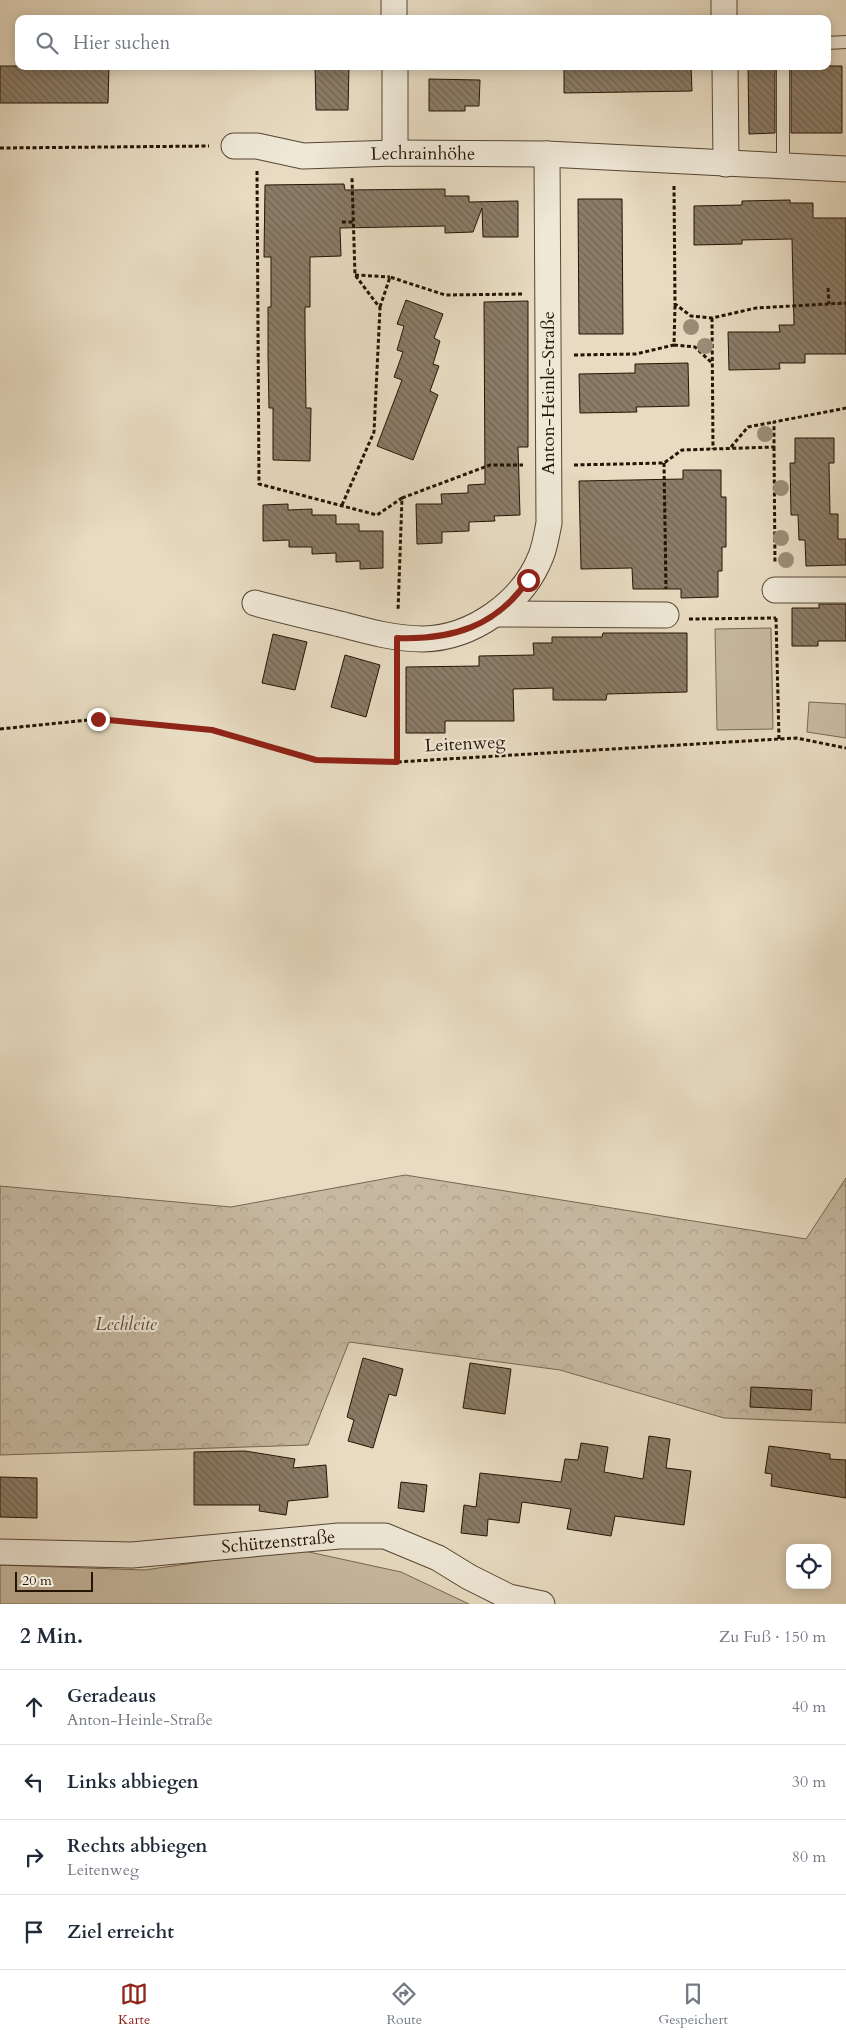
<!DOCTYPE html>
<html lang="de">
<meta charset="utf-8">
<style>
body{margin:0;font-family:Cardo,serif;background:#f6f6f7;color:#1f2937}
.controls{position:absolute;right:15px;bottom:15px;display:grid;overflow:hidden;border-radius:10px;box-shadow:0 2px 12px #0003}
.controls button{width:45px;height:45px;display:grid;place-items:center;padding:0;border:0;border-bottom:1px solid #e0e1e3;background:#fff;color:#1f2937;font:25px sans-serif}
.scale{position:absolute;left:15px;bottom:12px;width:78px;box-sizing:border-box;padding-left:5px;border:2px solid #251505;border-top:0;font-size:14px;line-height:18px;white-space:nowrap;color:#251505;-webkit-text-stroke:4px #efe8d7;paint-order:stroke}
.stop{position:absolute;width:15px;height:15px;margin:-11px;border:4px solid #8f2418;border-radius:50%;background:#fff}
.stop.end{background:#8f2418;border-color:#fff;box-shadow:0 1px 5px #0008}
.list{margin:0;padding:0;list-style:none}
h2{display:flex;justify-content:space-between;align-items:center;height:65px;margin:0;padding:0 20px;font-size:21px}
h2 small{font-size:16px;font-weight:400;color:#747a83}
.list li{display:grid;grid-template-columns:32px 1fr auto;gap:15px;align-items:center;box-sizing:border-box;height:75px;padding:0 20px;border-top:1px solid #e0e1e3}
.list b{display:block;font-size:19px;white-space:nowrap}
.list p{margin:0;font-size:16px;white-space:nowrap;color:#747a83}
.list em{font-size:16px;font-style:normal;color:#747a83}
.icon{flex:none;width:28px;height:28px;fill:none;stroke:currentColor;stroke-width:2;stroke-linecap:round;stroke-linejoin:round}
.map{position:relative;flex:none;width:846px;height:1604px;overflow:hidden}
.search{position:absolute;background:#fff;box-shadow:0 2px 12px #0003;left:15px;right:15px;top:15px;height:55px;display:flex;align-items:center;gap:12px;box-sizing:border-box;padding:0 18px;border-radius:10px;color:#747a83;font-size:19px}
.sheet{height:365px;background:#fff}
nav{display:flex;justify-content:space-around;align-items:center;box-sizing:border-box;height:70px;border-top:1px solid #e0e1e3;background:#fff;font-size:14px;color:#747a83}
nav a{display:grid;justify-items:center;gap:2px}
nav .on{color:#8f2418}
.map>svg:first-child{display:block}
.green{fill:#c6b9a1;stroke:#766753}
.forest{fill:url(#forest-crowns);stroke:#766753}
.building{fill:url(#building-back-hatch);stroke:#251505}
.lines{fill:none;stroke-linecap:round;stroke-linejoin:round}
.service-casing{stroke:#564634;stroke-width:14}
.minor-casing{stroke:#564634;stroke-width:27}
.path{stroke:#251505;stroke-width:3;stroke-dasharray:4 2.5;stroke-linecap:butt}
.service{stroke:#efe8d7;stroke-width:12}
.minor{stroke:#efe8d7;stroke-width:25}
.tree{fill:#9b8d78}
.route{stroke:#8f2418;stroke-width:6}
.labels{text-anchor:middle;dominant-baseline:central;stroke-width:4.5;stroke-linejoin:round;paint-order:stroke}
.street-label{font-size:18px;fill:#251505;stroke:#efe8d7}
.park-label{font-size:18px;font-style:italic;fill:#5d4e3c;stroke:#efe8d7}
</style>
<div class="map">
<svg width="846" height="1604" viewBox="0 0 846 1604">
<defs>
<pattern id="forest-crowns" width="20" height="18" patternUnits="userSpaceOnUse" patternTransform="scale(1.25)"><rect width="20" height="18" fill="#c6b9a1"/><path d="M2 6a3 3 0 1 1 6 0M12 15a3 3 0 1 1 6 0" fill="none" stroke="#aa9e89"/></pattern>
<pattern id="building-back-hatch" width="6" height="6" patternUnits="userSpaceOnUse" patternTransform="scale(1.25)"><rect width="6" height="6" fill="#8a7c67"/><path d="M-1 5l2 2M0 0l6 6M5-1l2 2" fill="none" stroke="#716453"/></pattern>
</defs>
<rect width="100%" height="100%" fill="#e7dbc1"/>
<filter id="stains"><feTurbulence type="fractalNoise" baseFrequency=".004" numOctaves="4"/><feColorMatrix values="0 0 0 0 .2 0 0 0 0 .09 0 0 0 0 .02 0 0 0 .5 -.17"/></filter>
<radialGradient id="worn" r=".72"><stop offset=".6" stop-color="#630" stop-opacity="0"/><stop offset="1" stop-color="#630" stop-opacity=".3"/></radialGradient>
<path class="green" d="M771 628 773 729 717 730 715 629Z
M809 702 846 704V738L807 732Z
M295 1549 401 1572 469 1604H0V1565L144 1570Z"/>
<path class="forest" d="M405 1175 806 1239 846 1178V1423L724 1418 560 1370 349 1342 308 1445 0 1455V1186L231 1207Z"/>
<path class="building" d="M0 66H109L108 103H0Z
M315 66H349L348 110H316Z
M564 66H691L692 91 564 93Z
M748 66H775V133L749 134Z
M791 66H842V133H791Z
M429 79 480 80 479 106H465V111H429Z
M344 184 345 190 445 189V196H469V202L518 201V237H483L482 208 473 232 445 233V226L340 228 341 256 310 257V307H305V333L306 408H311L310 461 273 460V408H269L268 357V307H271V257H264L265 185Z
M578 199H622L623 334H579Z
M790 200V203H813V218H846V354H805V363H779L780 369 729 370 728 332H780L779 325H794L792 239 742 240V244L694 245V206L742 205V201Z
M406 300 443 314 434 338 440 341 433 364 439 366 430 391 438 395 413 460 377 446 402 380 394 377 403 352 397 350 404 326 397 324Z
M528 301V447H518L520 515 494 516 495 521 469 522V531L442 532V543L417 544 416 504H442L441 494 468 493V485L485 484 484 302Z
M688 363 689 406 636 407 637 412 580 413 579 374 635 373V364Z
M795 438H834V463H829L830 514H838V539H846V565L806 566 805 540H799L798 515H791L790 463H795Z
M683 470H721V497H726V547H722V571H718V597L681 598V589H633L632 568 581 569 579 481 683 479Z
M288 504V510L312 509V515H336V524H359V531H383V568L360 569V561L336 562V553L312 554V547H289V540L263 541V505Z
M819 604H846V641H818V646H792V608H819Z
M603 633H687V692L607 694 606 700H553V688L513 689 514 721H445V733H406V667L479 666V656L534 655 533 643H552V637H602Z
M273 634 307 642 295 690 262 683Z
M345 655 380 665 366 717 331 707Z
M363 1358 403 1369 396 1396 389 1394 373 1448 348 1441 354 1420 347 1417Z
M470 1363 511 1369 505 1414 463 1408Z
M751 1387 812 1390 811 1410 750 1407Z
M649 1436 670 1439 666 1468 691 1471 684 1525 615 1516 611 1536 567 1529 571 1509 522 1502 519 1523 488 1519 487 1536 461 1533 464 1505 476 1507 480 1473 561 1482 565 1459 578 1460 581 1443 608 1447 604 1472 643 1479Z
M769 1446 830 1454V1459L846 1460V1498L771 1486 772 1474 765 1473Z
M245 1451 295 1459 293 1468 326 1465 328 1497 288 1501 286 1515 259 1511 260 1505H194V1452Z
M0 1477 37 1478V1518L0 1517Z
M401 1482 427 1485 424 1512 398 1508Z"/>
<g class="lines">
<g class="service-casing">
<path id="service" d="M827 43 846 42
M783 66V167"/>
</g>
<g class="minor-casing">
<g id="minor">
<path d="M394 0V19"/>
<path d="M724 0V19"/>
<path d="M395 66V153"/>
<path d="M725 66 726 164"/>
<path id="s1" d="M234 146H257L303 156 395 153 547 154 846 169"/>
<path d="M775 590H846"/>
<path d="M255 603C285 611 315 618 344 625 370 632 396 639 423 639 473 638 523 602 541 556 545 546 547 533 549 523L547 154"/>
<path d="M495 614 666 615"/>
<path id="s2" d="M0 1552 132 1555 339 1536H385L438 1558 469 1577 509 1597 542 1604"/>
</g>
</g>
<path class="path" d="M0 148 209 146
M257 171 259 484 377 515 402 498 398 611
M674 186 675 304 691 316 712 318 756 308 846 303
M342 222H353
M355 275 390 277
M828 288 829 304
M380 307 390 277 445 295 522 294
M712 318 713 449
M674 345 695 347 712 363
M574 355 636 354 674 345 675 305
M731 447 748 427 774 422
M774 447 775 564
M664 463 666 589
M574 465 664 463 682 450 774 447V422L846 408
M402 498 490 465H523
M342 505 374 432 380 308 355 275 352 178
M776 618 779 739
M689 619 776 618
M397 662V762
M0 729 98 719 212 730 316 760 397 762 796 738 846 748"/>
<use href="#service" class="service"/>
<use href="#minor" class="minor"/>
</g>
<g class="tree">
<circle cx="691" cy="327" r="8"/>
<circle cx="705" cy="346" r="8"/>
<circle cx="765" cy="434" r="8"/>
<circle cx="781" cy="488" r="8"/>
<circle cx="781" cy="538" r="8"/>
<circle cx="786" cy="560" r="8"/>
</g>
<g class="lines">
<path class="route" d="M98 719 212 730 316 760 397 762V638C451 640 496 627 528 580"/>
</g>
<g class="labels">
<g class="street-label">
<text stroke="none"><textPath href="#s1" startOffset="190">Lechrainhöhe</textPath></text>
<text transform="translate(548 393) rotate(-90)">Anton-Heinle-Straße</text>
<text transform="translate(465 744) rotate(-3)">Leitenweg</text>
<text stroke="none"><textPath href="#s2" startOffset="279">Schützenstraße</textPath></text>
</g>
<g class="park-label">
<text x="126" y="1324">Lechleite</text>
</g>
</g>
<rect width="100%" height="100%" filter="url(#stains)"/>
<rect width="100%" height="100%" fill="url(#worn)"/>
</svg>
<div class="controls">
<button><svg class="icon" aria-label="locate" viewBox="0 0 24 24"><circle cx="12" cy="12" r="6"/><path d="M12 2v4M12 18v4M2 12h4M18 12h4"/></svg></button>
</div>
<div class="scale">20 m</div>
<div class="stop" style="left:528px;top:580px"></div>
<div class="stop end" style="left:98px;top:719px"></div>
<div class="search"><svg class="icon" aria-label="search" viewBox="0 0 24 24"><circle cx="10" cy="10" r="6"/><path d="M15 15l6 6"/></svg>Hier suchen</div>
</div>
<section class="sheet">
<h2>2 Min.<small>Zu Fuß · 150 m</small></h2>
<ul class="list">
<li><svg class="icon" aria-label="ahead" viewBox="0 0 24 24"><path d="M12 20V5M6 11l6-6 6 6"/></svg><div><b>Geradeaus</b><p>Anton-Heinle-Straße</p></div><em>40 m</em></li>
<li><svg class="icon" aria-label="left" viewBox="0 0 24 24"><path d="M17 20v-9H6M10 6l-5 5 5 5"/></svg><div><b>Links abbiegen</b></div><em>30 m</em></li>
<li><svg class="icon" aria-label="right" viewBox="0 0 24 24"><path d="M7 20v-9h11M14 6l5 5-5 5"/></svg><div><b>Rechts abbiegen</b><p>Leitenweg</p></div><em>80 m</em></li>
<li><svg class="icon" aria-label="arrive" viewBox="0 0 24 24"><path d="M6 21V4h12l-3 4 3 4H6"/></svg><div><b>Ziel erreicht</b></div></li>
</ul>
</section>
<nav>
<a class="on"><svg class="icon" aria-label="map" viewBox="0 0 24 24"><path d="M3 6l6-2 6 2 6-2v14l-6 2-6-2-6 2zM9 4v14M15 6v14"/></svg>Karte</a>
<a><svg class="icon" aria-label="directions" viewBox="0 0 24 24"><path d="M12 3l9 9-9 9-9-9zM9 14v-3h6M13 9l2 2-2 2"/></svg>Route</a>
<a><svg class="icon" aria-label="saved" viewBox="0 0 24 24"><path d="M7 4h10v16l-5-4-5 4z"/></svg>Gespeichert</a>
</nav>
